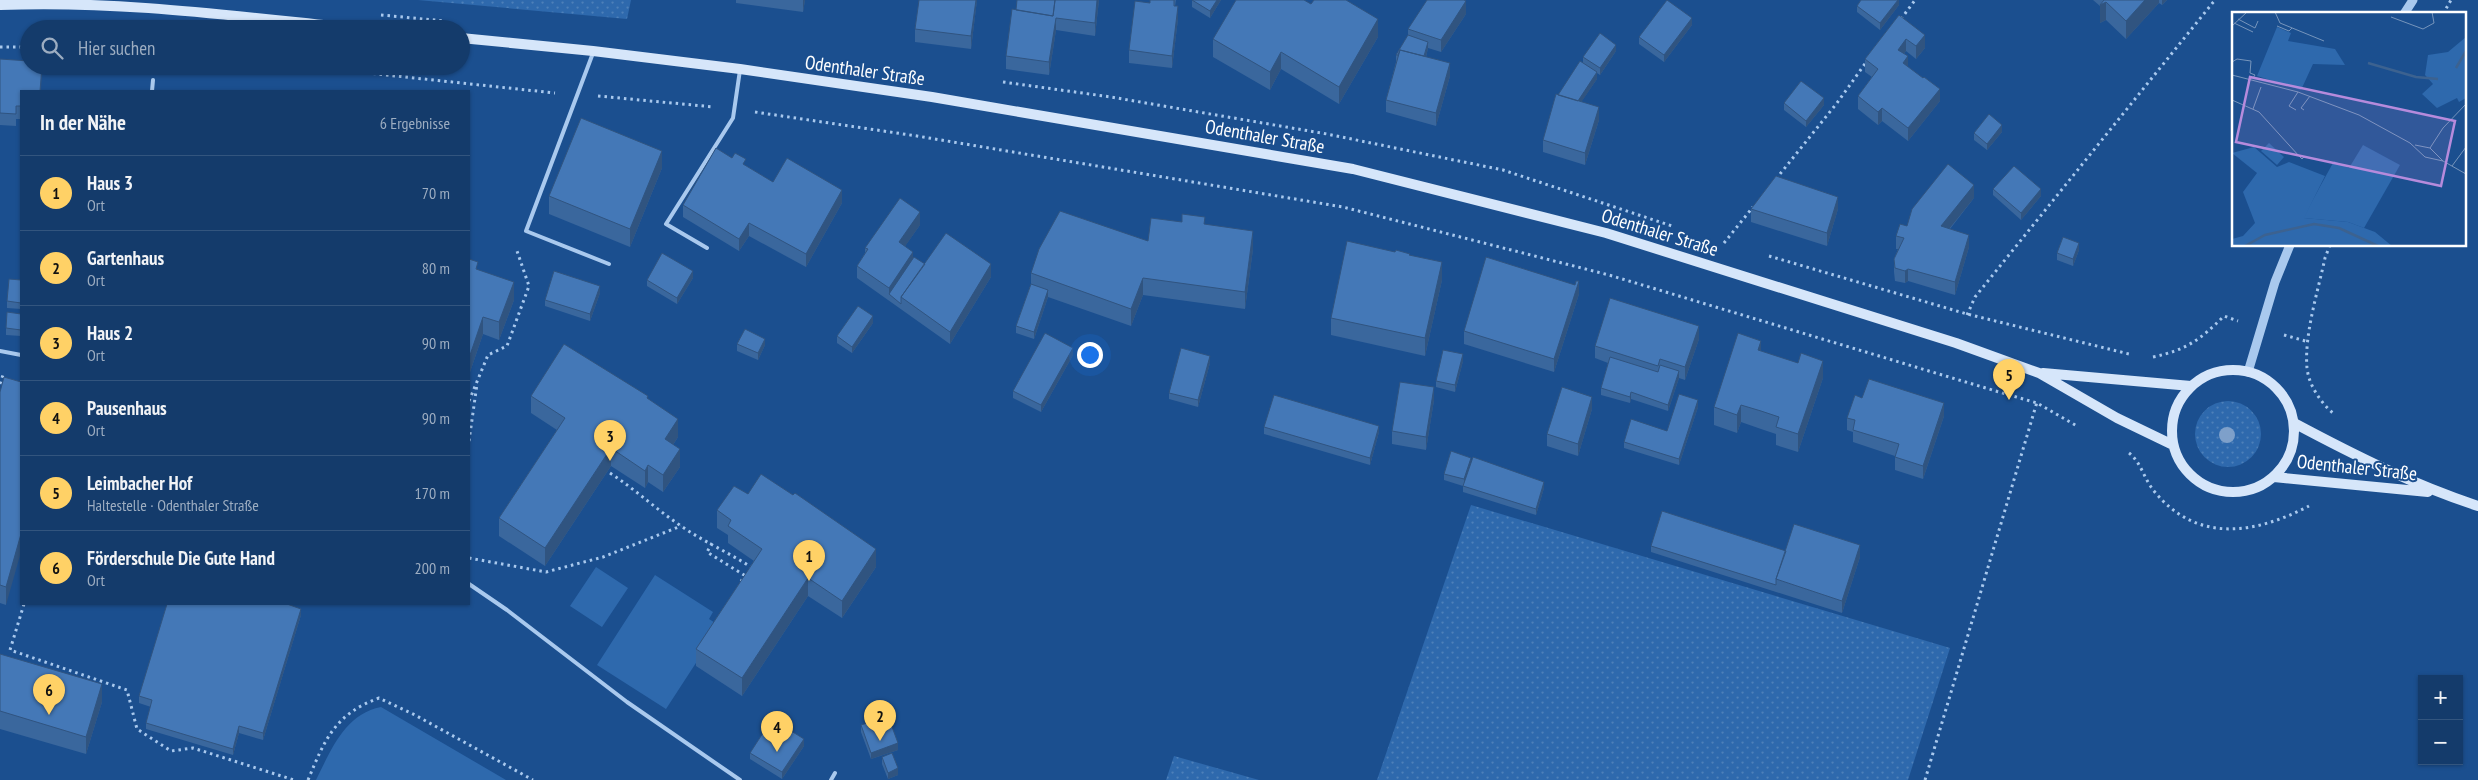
<!DOCTYPE html>
<html lang="de">
<meta charset="utf-8">
<style>
body{margin:0;font-family:"PT Sans Narrow",sans-serif;background:#1d4271;color:#f1f3f6}
.controls{position:absolute;right:15px;bottom:15px;display:grid;overflow:hidden;border-radius:0px;box-shadow:0 1px 4px #0004}
.controls button{width:45px;height:45px;display:grid;place-items:center;padding:0;border:0;border-bottom:1px solid #33557e;background:#143b6b;color:#f1f3f6;font:25px sans-serif}
.you{position:absolute;left:1089px;top:354px;width:18px;height:18px;margin:-12px;border:4px solid #fff;border-radius:50%;background:#1a73e8;box-shadow:0 0 0 8px #1a73e833}
.badge{display:grid;place-items:center;width:32px;height:32px;border-radius:50%;background:#ffd166;color:#111;font-size:16px;font-weight:700}
.pin{position:absolute;translate:-50% -41px;filter:drop-shadow(0 1px 2px #0008)}
.pin::after{content:'';position:absolute;top:26px;width:18px;height:15px;background:inherit;clip-path:polygon(0 0,100% 0,50% 100%)}
.list{margin:0;padding:0;list-style:none}
h2{display:flex;justify-content:space-between;align-items:center;height:65px;margin:0;padding:0 20px;font-size:21px}
h2 small{font-size:16px;font-weight:400;color:#9dadc1}
.list li{display:grid;grid-template-columns:32px 1fr auto;gap:15px;align-items:center;box-sizing:border-box;height:75px;padding:0 20px;border-top:1px solid #33557e}
.list b{display:block;font-size:19px;white-space:nowrap}
.list p{margin:0;font-size:16px;white-space:nowrap;color:#9dadc1}
.list em{font-size:16px;font-style:normal;color:#9dadc1}
.icon{flex:none;width:28px;height:28px;fill:none;stroke:currentColor;stroke-width:2;stroke-linecap:round;stroke-linejoin:round}
.map{position:relative;flex:none;width:2478px;height:780px;overflow:hidden}
.search{position:absolute;background:#143b6b;box-shadow:0 1px 4px #0004;left:20px;top:20px;width:450px;height:55px;display:flex;align-items:center;gap:12px;box-sizing:border-box;padding:0 18px;border-radius:28px;color:#9dadc1;font-size:19px}
.panel{position:absolute;background:#143b6b;box-shadow:0 1px 4px #0004;left:20px;top:90px;width:450px;height:515px;border-radius:0px}
.map>svg:first-child{display:block}
.grass{fill:url(#grass-dots)}
.park{fill:#2e69ad}
.lines{fill:none;stroke-linecap:round;stroke-linejoin:round}
.path{stroke:#a9c9ee;stroke-width:3;stroke-dasharray:2.5 4;stroke-linecap:butt}
.service{stroke:#a9c9ee;stroke-width:4}
.tertiary{stroke:#a9c9ee;stroke-width:9}
.secondary{stroke:#d6e6fa;stroke-width:10}
.tree{fill:#7ea0ca}
.wall{fill:#3a679d}
.shaded-wall{fill:#305480}
.building{fill:#4478b7;stroke:#305480}
.labels{text-anchor:middle;dominant-baseline:central;stroke-width:4;stroke-linejoin:round;paint-order:stroke}
.street-label{font-size:19px;fill:#fff;stroke:#1b4f8f}
.inset-river{fill:none;stroke:#3c6290;stroke-width:2.5}
.inset-road{fill:none;stroke:#7695bc;stroke-width:1}
.view{fill:#b68bdc;fill-opacity:0.15;stroke:#b68bdc;stroke-width:2.5}
.inset-edge{fill:none;stroke:#fff;stroke-width:2.5}
</style>
<div class="map">
<svg width="2478" height="780" viewBox="0 0 2478 780">
<defs>
<pattern id="grass-dots" width="8" height="8" patternUnits="userSpaceOnUse" patternTransform="scale(1.25)"><rect width="8" height="8" fill="#2e69ad"/><path d="M2 2h.1M6 6h.1" fill="none" stroke="#4d80b9" stroke-width="1.8" stroke-linecap="round"/></pattern>
</defs>
<rect width="100%" height="100%" fill="#1b4f8f"/>
<path class="grass" d="M418 0H631L627 19Z
M2195 434a33 33 0 1 1 66 0a33 33 0 1 1-66 0Z
M1471 505 1950 648 1908 780H1377Z
M1174 756 1259 780H1166Z"/>
<path class="park" d="M596 567 628 588 602 627 570 606Z
M655 575 713 612 709 619 720 626 666 709 597 665Z
M381 707 506 780H316C331 750 345 714 381 707Z"/>
<g class="lines">
<path class="path" d="M2443 14 2451 0
M381 15 445 21
M1901 19 1915 0
M0 47H29
M302 66 555 93
M1003 82 1111 97 1327 134 1503 170 1672 226
M598 96 714 107
M755 112 917 136 1343 207 1609 275 1999 392 2037 403 2077 426
M1776 179 1837 103 1867 61
M1724 243 1753 207
M2330 245 2325 258C2318 291 2304 335 2307 368 2309 386 2321 403 2334 414
M1769 256 1967 314 2129 354
M1967 315 1975 297 2215 0
M2284 335 2309 342
M2153 357C2186 350 2200 340 2224 316L2238 321
M0 384 4 372
M469 401 488 355 507 346 529 286 517 251
M469 441 477 384
M2129 453C2141 462 2144 479 2154 491 2197 544 2255 534 2309 506
M610 473C636 490 656 509 681 526 704 542 730 553 754 569
M712 543 707 552 744 575 741 582
M469 558 546 572 603 557 681 526
M24 604 10 650 127 690 137 729 171 751 193 748 294 780
M308 780C325 739 335 714 379 698L415 715 533 780
M1925 780 2037 402"/>
<path class="service" d="M593 53 526 231 609 264
M152 91 153 80
M707 248 666 224 733 118 740 70
M0 351 21 355
M469 584 507 610 627 702 740 780
M831 780 835 773"/>
<path class="tertiary" d="M2404 14 2413 0
M2248 372 2275 282 2290 245"/>
<path class="secondary" d="M0 5C120 0 242 17 361 29
M461 38 593 51 740 69 932 97 1353 169 1606 233 1956 343 2039 373 2117 418 2173 445
M2172 431a61 61 0 1 1 122 0a61 61 0 1 1-122 0Z
M2043 373 2191 386
M2294 423C2354 455 2414 485 2478 506
M2274 477 2428 492"/>
</g>
<circle class="tree" cx="2227" cy="435" r="8"/>
<path class="wall" d="M736 0H805L803 12 736 3Z
M977 0 971 49 915 42V29Z
M1099 0 1095 36 1056 30 1049 75 1006 69V56L1016 10Z
M1176 0 1175 6 1178 19 1172 68 1129 63V50L1150 3Z
M1192 0H1221L1210 18 1192 7Z
M1899 0V5L1880 30 1857 12V6Z
M2093 0H2167L2162 5 2159 3 2126 39 2106 20 2100 23V6Z
M1311 4 1378 37 1339 104 1281 69 1270 90 1213 57V39Z
M1466 14 1441 52 1428 48 1426 57 1450 76 1436 126 1386 112V100L1396 62V55L1408 35V29Z
M1899 15 1925 48 1916 59 1906 51 1904 54 1908 67 1940 101 1908 141 1882 121 1878 125 1858 109V96L1872 77 1865 72V59Z
M1692 25 1664 62 1639 44V37Z
M1616 51 1600 75 1597 73V79L1581 102 1599 120 1585 165 1543 152V140L1558 95 1583 63V57Z
M0 59 42 74 21 91V119H16V126L0 125Z
M1784 103 1824 105 1806 127 1784 110Z
M2002 132 1987 150 1974 140V133Z
M746 166 773 182 842 203 806 267 749 236 739 251 683 217V205Z
M662 168 630 247 549 214V196Z
M1993 189 2041 196 2021 220 1993 195Z
M1974 198 1950 229 1969 247 1955 295 1908 281 1905 283 1895 281 1894 272V259L1898 249H1896V236L1907 226Z
M1751 209H1838L1827 246 1751 222Z
M920 225 905 246 913 258 925 264 991 277 950 344 857 278V266L865 253V248Z
M1205 225 1253 249 1245 309 1143 295 1131 326 1048 297 1034 339 1016 333V326L1031 284V273L1148 241Z
M2079 250 2073 266 2057 260V253Z
M1410 256 1442 280 1425 356 1331 335V318Z
M469 259 478 270 514 300 499 340 483 334 469 375Z
M693 278 677 304 647 286V280Z
M21 280V309L7 308V301Z
M1575 285 1579 294 1554 372 1464 344V331Z
M600 293 590 321 545 306V300Z
M21 314V336L6 335V328Z
M873 323 852 353 837 343V336Z
M1699 339 1685 380 1679 378 1668 411 1631 399 1630 403 1601 395V388L1608 363 1595 358V346Z
M737 344 765 345 758 360 737 351Z
M1761 351 1823 378 1798 452 1776 445V434L1761 429 1741 422 1737 433 1714 425V407Z
M1073 355 1041 412 1013 398V391Z
M1463 361 1455 392 1436 387V381Z
M1210 363 1198 407 1169 399V393Z
M21 382 6 605 0 603V392Z
M531 396 648 399 678 437 673 445 680 467 663 492 648 482 645 488 611 466 545 566 499 536V518L557 430 531 413Z
M1862 398 1944 416 1923 479 1895 470V456L1853 442V432L1847 430V418Z
M1434 400 1426 450 1392 444V431Z
M1698 407 1679 465 1624 448V442L1667 431Z
M1592 409 1578 456 1547 446V434Z
M1264 427 1379 432 1370 465 1264 434Z
M1471 463 1544 488 1536 515 1463 492V486L1444 480V474Z
M748 494 876 567 842 618 808 596 742 696 696 666V649L754 561 728 543V535L717 528V510Z
M1651 546 1786 551 1860 557 1842 613 1651 552Z
M301 615 263 740 239 733 233 755 146 729V723L151 707 139 703V696Z
M0 654 102 702 86 754 0 729Z
M861 725 898 750 871 759 861 732Z
M804 746 782 779 750 759V753Z
M882 757 898 775 888 779 882 764Z"/>
<path class="shaded-wall" d="M803 0H805L803 12Z
M976 0H977L971 49V36Z
M1097 0H1099L1095 36V23Z
M1217 0H1221L1210 18V11Z
M1898 0H1899V5L1880 30V23Z
M2145 0H2159V3L2126 39V21Z
M2162 0H2167L2162 5Z
M1466 1V14L1441 52V40Z
M2106 2V20L2100 23V5Z
M1178 6V19L1172 68V56Z
M1056 18V30L1049 75V62Z
M1692 18V25L1664 62V55Z
M1378 19V37L1339 104V87Z
M1925 35V48L1916 59V46Z
M1906 39V51L1898 62V50Z
M1428 42V48L1423 69V62Z
M1616 45V51L1600 75V68Z
M1281 52V69L1270 90V72Z
M1908 56V69L1903 63Z
M1450 63V76L1436 126V113Z
M42 66 41 91H40Z
M1597 72V79L1574 113V106Z
M1940 89V101L1908 141V128Z
M1824 98V105L1806 127V121Z
M1599 107V120L1585 165V153Z
M1882 108V121L1878 125V112Z
M2002 125V132L1987 150V144Z
M662 151V168L630 247V229Z
M1974 185V198L1941 239V226Z
M2041 189V196L2021 220V213Z
M842 190V203L806 267V254Z
M1838 197V209L1827 246V233Z
M920 212V225L899 255V242Z
M749 223V236L739 251V239Z
M1253 231V249L1245 309V292Z
M1969 235V247L1955 295V282Z
M2079 243V250L2073 266V259Z
M913 252V264L889 294V288Z
M1442 262V280L1425 356V338Z
M991 264V277L950 344V332Z
M1908 269V281L1905 283V271Z
M693 271V278L677 304V298Z
M1143 278V295L1131 326V309Z
M1579 281V294L1554 372V359Z
M514 282V300L499 340V322Z
M600 286V293L590 321V314Z
M1048 290V297L1034 339V332Z
M873 316V323L852 353V347Z
M483 317V334L469 375V358Z
M1699 326V339L1685 380V367Z
M765 339V345L758 360V353Z
M1761 341V358L1758 350Z
M1073 348V355L1041 412V405Z
M1463 354V361L1455 392V385Z
M1210 356V363L1198 407V400Z
M1823 361V378L1798 452V434Z
M1679 371V378L1668 411V405Z
M1434 387V400L1426 450V437Z
M1631 392V399L1630 403V397Z
M1592 397V409L1578 456V444Z
M1698 400V407L1679 465V459Z
M1944 403V416L1923 479V466Z
M1741 405V422L1737 433V415Z
M678 419V437L665 457V439Z
M1379 426V432L1370 465V458Z
M611 448V466L545 566V548Z
M680 449V467L663 492V475Z
M1471 458V464L1464 486V479Z
M648 465V482L645 488V471Z
M1544 482V488L1536 515V509Z
M21 534V552L6 605V587Z
M1860 545V557L1842 613V601Z
M876 549V567L842 618V601Z
M808 578V596L742 696V678Z
M301 609V615L263 740V733Z
M102 684V702L86 754V737Z
M239 726V733L233 755V749Z
M804 739V746L782 779V772Z
M898 743V750L871 759V753Z
M898 768V775L888 779V773Z"/>
<path class="building" d="M919 0H976L971 36 915 29Z
M1017 0H1055L1053 16 1016 10Z
M1055 0H1097L1095 23 1056 18 1049 62 1006 56 1012 9 1053 16Z
M1150 0H1174V6H1178L1172 56 1129 50 1135 1 1150 3Z
M1192 0H1217L1210 11Z
M1236 0H1304L1311 4 1314 0H1346L1378 19 1339 87 1281 52 1270 72 1213 39Z
M1427 0H1464L1466 1 1441 40 1408 29Z
M1667 0 1692 18 1664 55 1639 37Z
M1861 0H1898L1880 23 1857 6Z
M2104 0H2145L2126 21 2106 2 2100 5Z
M1899 15 1925 35 1916 46 1906 39 1898 50 1908 56 1903 63 1923 78 1924 77 1940 89 1908 128 1882 108 1878 112 1858 96 1878 69 1865 59Z
M1600 33 1616 45 1600 68 1583 57Z
M1408 35 1428 42 1424 56 1400 50 1398 55H1396Z
M1400 50 1450 63 1436 113 1386 100Z
M0 59 29 61V66H42L40 91H21V106H16V114L0 113Z
M1580 61 1597 72 1578 101 1558 95Z
M1801 81 1824 98 1806 121 1784 103Z
M1556 94 1599 107 1585 153 1543 140Z
M1989 114 2002 125 1987 144 1974 133Z
M581 118 662 151 630 229 549 196Z
M716 148 732 158 735 153 746 159 743 164 773 182 787 158 842 190 806 254 749 223 739 239 683 205Z
M1948 164 1974 185 1941 226 1969 235 1955 282 1908 269 1905 271 1895 268 1894 259 1904 238 1896 236 1900 224 1907 226 1912 209Z
M2014 166 2041 189 2021 213 1993 189Z
M1776 176 1838 197 1827 233 1751 209Z
M900 198 920 212 899 242 913 252 889 288 857 266 868 249 865 248Z
M1060 211 1148 241 1151 218 1182 222V214L1205 217 1204 224 1253 231 1245 292 1143 278 1131 309 1031 273 1039 249Z
M946 233 991 264 950 332 901 297Z
M2063 237 2079 243 2073 259 2057 253Z
M1347 241 1395 252 1396 250 1410 254 1409 255 1442 262 1425 338 1331 318Z
M662 253 693 271 677 298 647 280Z
M914 257 925 264 901 297V304L889 294Z
M1486 257 1575 285 1576 281H1579L1554 359 1464 331Z
M469 259 478 262 476 269 514 282 499 322 483 317 469 358Z
M554 271 600 286 590 314 545 300Z
M9 279 21 280V303L7 301Z
M1031 284 1048 290 1034 332 1016 326Z
M1610 298 1699 326 1685 367 1660 359 1658 366 1595 346Z
M858 306 873 316 852 347 837 336Z
M7 312 21 314V330L6 328Z
M745 329 765 339 758 353 737 344Z
M1045 333 1073 348 1041 405 1013 391Z
M1738 333 1761 341 1758 350 1798 363 1801 353 1823 361 1798 434 1776 427 1779 417 1761 411 1741 405 1737 415 1714 407Z
M564 344 648 396 647 398 678 419 665 439 680 449 663 475 648 465 645 471 611 448 545 548 499 518 565 418 531 396Z
M1181 348 1210 356 1198 400 1169 393Z
M1443 350 1463 354 1455 385 1436 381Z
M1610 357 1658 372 1660 365 1679 371 1668 405 1631 392 1630 397 1601 388Z
M4 377 21 382V534L6 587 0 585V392Z
M1869 379 1944 403 1923 466 1895 457 1899 444 1853 430 1855 420 1847 418 1855 395 1862 398Z
M1400 382 1434 387 1426 437 1392 431Z
M1562 387 1592 397 1578 444 1547 434Z
M1679 394 1698 400 1679 459 1624 442 1631 419 1667 431Z
M1274 395 1379 426 1370 458 1264 427Z
M1451 451 1471 458 1464 479 1444 474Z
M1473 457 1544 482 1536 509 1463 486Z
M761 474 793 495 795 493 876 549 842 601 808 578 742 678 696 649 762 549 728 526 731 520 717 510 734 486 748 494Z
M1662 511 1786 551 1776 579V585L1651 546Z
M1794 524 1860 545 1842 601 1776 579Z
M167 604H287L301 609 263 733 239 726 233 749 146 723 152 700 139 696Z
M0 654 102 684 86 737 0 711Z
M888 716 898 743 871 753 861 725Z
M772 719 804 739 782 772 750 753Z
M892 753 898 768 888 773 882 757Z"/>
<g class="labels">
<g class="street-label">
<text transform="translate(865 70) rotate(8)">Odenthaler Straße</text>
<text transform="translate(1265 136) rotate(10)">Odenthaler Straße</text>
<text transform="translate(1660 232) rotate(17)">Odenthaler Straße</text>
<text transform="translate(2357 467) rotate(6)">Odenthaler Straße</text>
</g>
</g>
<g transform="translate(2232 12)">
<rect width="234" height="234" fill="#1b4f8f"/>
<path d="M45 15 59 21 56 29 103 37 113 53 81 52 69 78 25 64ZM234 25V86L227 90 225 86 205 96 190 82 201 72 193 63 196 43 216 40ZM131 133 168 153 132 216 116 210 71 206 102 149 117 156Z" fill="#2e69ad"/>
<path d="M22 135 45 155 57 150 93 164 72 206 116 210 143 220 160 234H0V227L11 224 23 211 11 180 25 161 0 141Z" fill="#2e69ad"/>
<path d="M37 131 52 145 45 153 29 139Z" fill="#2e69ad"/>
<path class="inset-river" d="M136 51 184 65 206 67M224 56 234 39M13 234 33 223 82 212 107 216 146 234"/>
<path class="inset-road" d="M43 0 48 11 92 29M159 5 191 17 202 11 200 0M6 7 23 16 26 9M2 11 21 20M0 14 15 0M45 14 57 19 60 16M0 50 5 47 19 49 18 61 23 63 21 66M0 63 66 80 127 103 178 131 193 145 211 149M0 88 27 100 67 144 70 147 73 144M21 97 29 75M64 98 57 94 66 80M72 98 69 96 78 84M183 133 198 136 211 149 234 162M198 136 211 116 234 92M220 154 234 135"/>
<path class="view" d="M18 65 223 109 209 174 4 130Z"/>
<rect width="234" height="234" class="inset-edge"/>
</g>
</svg>
<div class="controls">
<button>+</button>
<button>−</button>
</div>
<div class="you"></div>
<div class="pin badge" style="left:809px;top:581px">1</div>
<div class="pin badge" style="left:880px;top:741px">2</div>
<div class="pin badge" style="left:610px;top:461px">3</div>
<div class="pin badge" style="left:777px;top:752px">4</div>
<div class="pin badge" style="left:2009px;top:400px">5</div>
<div class="pin badge" style="left:49px;top:715px">6</div>
<div class="search"><svg class="icon" aria-label="search" viewBox="0 0 24 24"><circle cx="10" cy="10" r="6"/><path d="M15 15l6 6"/></svg>Hier suchen</div>
<section class="panel">
<h2>In der Nähe<small>6 Ergebnisse</small></h2>
<ul class="list">
<li><span class="badge">1</span><div><b>Haus 3</b><p>Ort</p></div><em>70 m</em></li>
<li><span class="badge">2</span><div><b>Gartenhaus</b><p>Ort</p></div><em>80 m</em></li>
<li><span class="badge">3</span><div><b>Haus 2</b><p>Ort</p></div><em>90 m</em></li>
<li><span class="badge">4</span><div><b>Pausenhaus</b><p>Ort</p></div><em>90 m</em></li>
<li><span class="badge">5</span><div><b>Leimbacher Hof</b><p>Haltestelle · Odenthaler Straße</p></div><em>170 m</em></li>
<li><span class="badge">6</span><div><b>Förderschule Die Gute Hand</b><p>Ort</p></div><em>200 m</em></li>
</ul>
</section>
</div>
